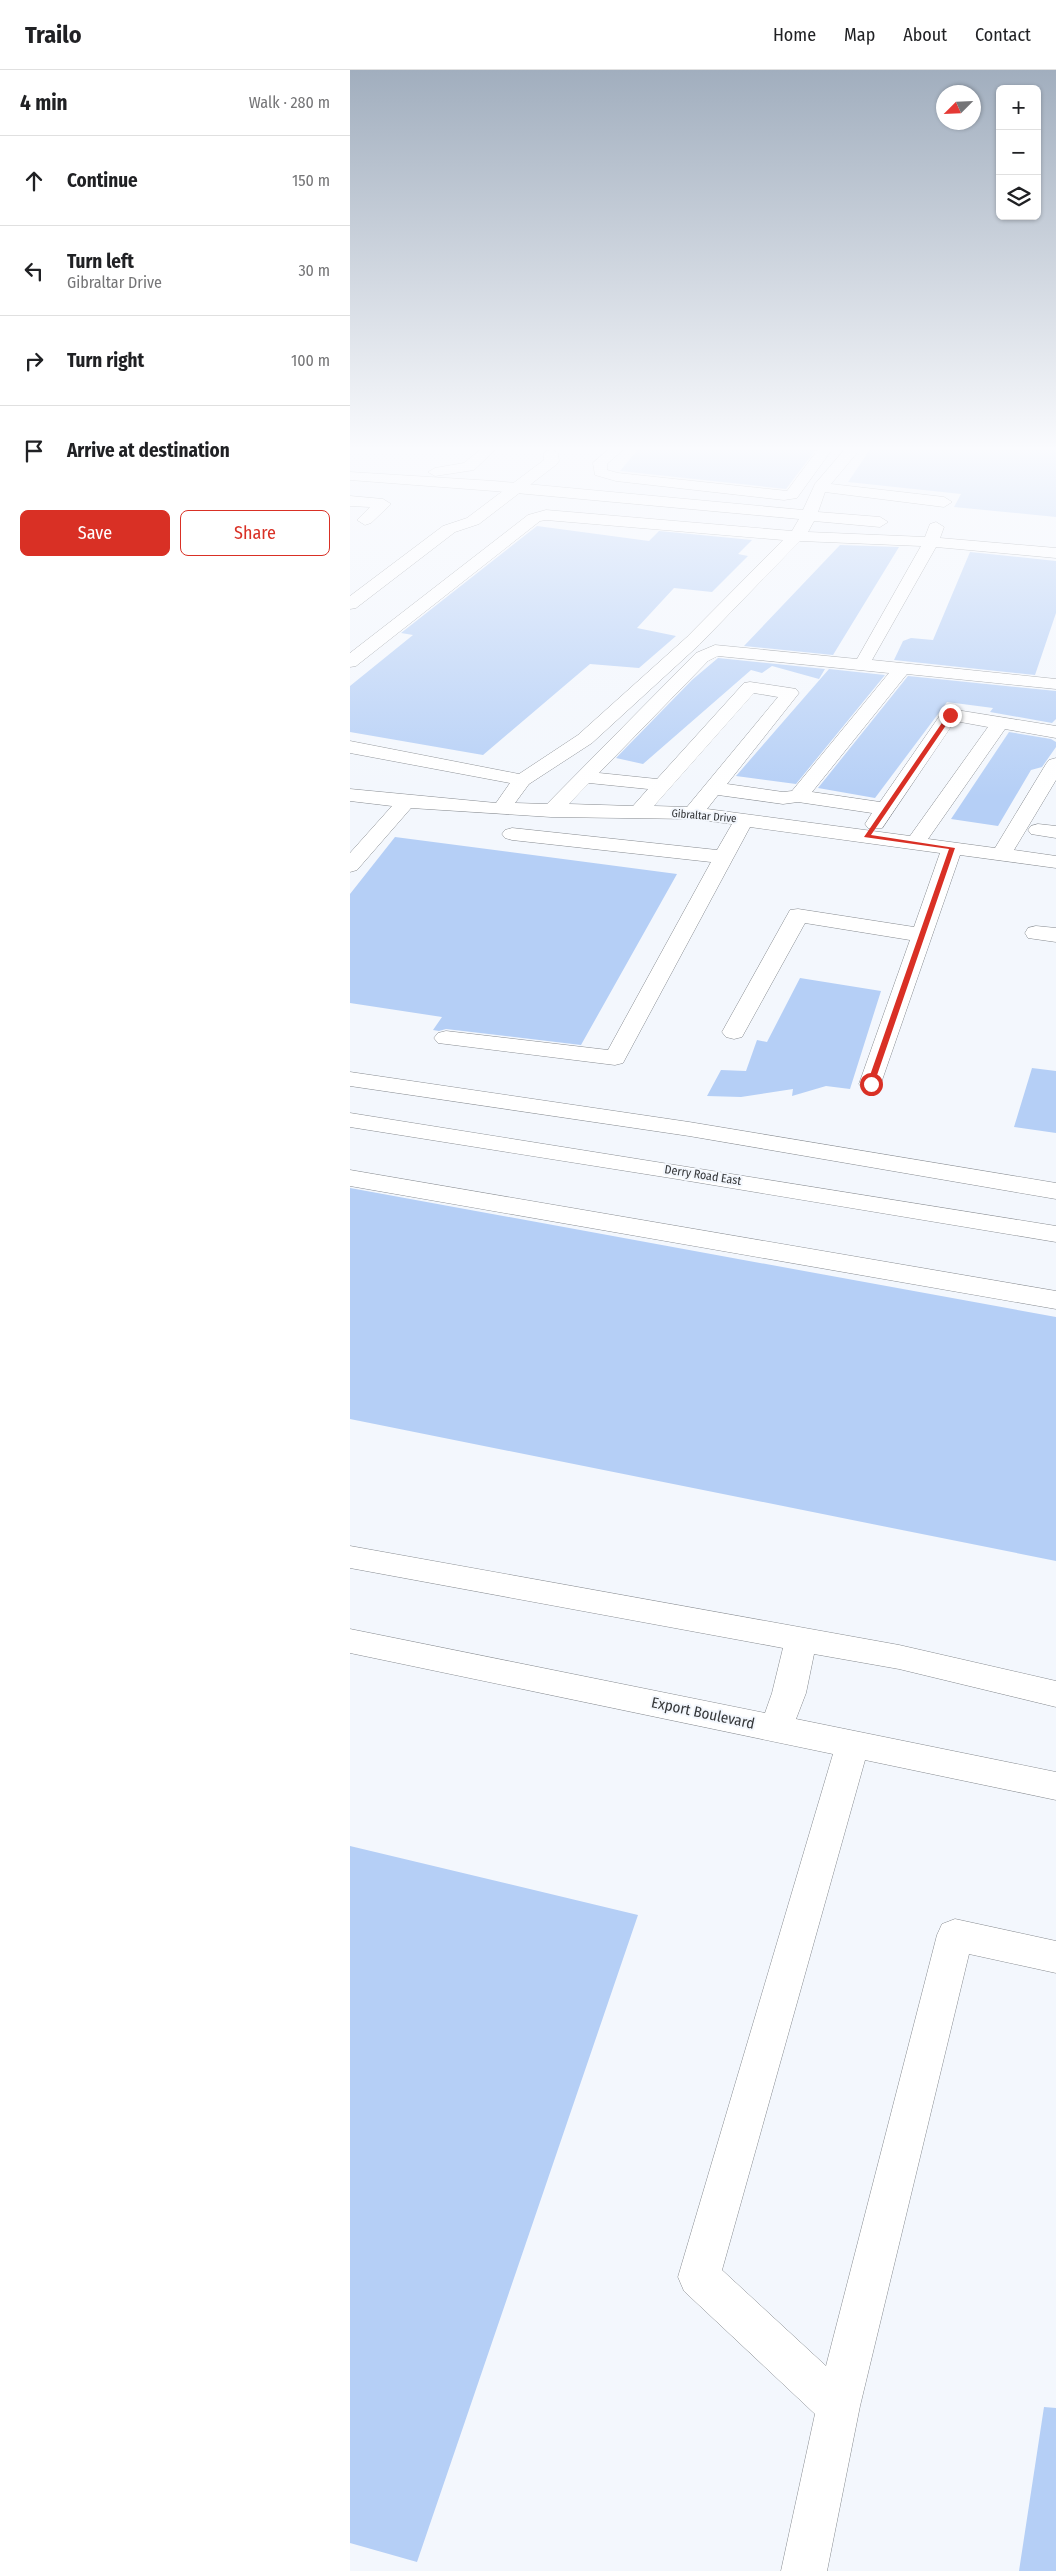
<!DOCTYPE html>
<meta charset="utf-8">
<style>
body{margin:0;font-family:"Fira Sans Condensed",sans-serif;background:#f6f6f6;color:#202124}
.controls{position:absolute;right:15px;top:15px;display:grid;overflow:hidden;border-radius:8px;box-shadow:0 1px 4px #0004}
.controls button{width:45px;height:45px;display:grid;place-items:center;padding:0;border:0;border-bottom:1px solid #e0e0e0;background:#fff;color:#202124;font:25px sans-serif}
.compass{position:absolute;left:586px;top:15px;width:45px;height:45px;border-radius:50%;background:#fff;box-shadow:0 1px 4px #0004;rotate:246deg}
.stop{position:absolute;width:15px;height:15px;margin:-11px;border:4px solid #d93025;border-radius:50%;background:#fff}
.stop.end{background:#d93025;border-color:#fff;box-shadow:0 1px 5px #0008}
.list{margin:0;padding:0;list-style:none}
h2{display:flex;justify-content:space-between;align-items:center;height:65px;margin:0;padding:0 20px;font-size:21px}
h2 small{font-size:16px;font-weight:400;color:#757577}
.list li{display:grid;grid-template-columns:32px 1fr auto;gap:15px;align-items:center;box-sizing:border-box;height:90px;padding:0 20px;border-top:1px solid #e0e0e0}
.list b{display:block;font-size:19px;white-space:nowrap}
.list p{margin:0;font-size:16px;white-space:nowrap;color:#757577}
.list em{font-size:16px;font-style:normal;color:#757577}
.actions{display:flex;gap:10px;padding:15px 20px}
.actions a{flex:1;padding:11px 0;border:1px solid #d93025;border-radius:8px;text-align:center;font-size:18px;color:#d93025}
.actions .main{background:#d93025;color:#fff}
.icon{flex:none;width:28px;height:28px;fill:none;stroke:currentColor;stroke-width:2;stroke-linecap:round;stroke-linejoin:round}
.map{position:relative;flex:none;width:706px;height:2501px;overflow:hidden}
header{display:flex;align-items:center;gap:30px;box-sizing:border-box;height:70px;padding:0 25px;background:#fff;border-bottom:1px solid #e0e0e0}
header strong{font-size:24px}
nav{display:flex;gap:28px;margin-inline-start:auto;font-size:18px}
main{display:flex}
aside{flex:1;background:#fff}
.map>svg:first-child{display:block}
.building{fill:#b5cff6}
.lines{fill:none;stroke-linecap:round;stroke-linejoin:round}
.minor-casing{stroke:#878b90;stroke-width:1}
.major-casing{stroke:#878b90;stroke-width:1}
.minor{fill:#fff;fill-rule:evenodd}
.major{fill:#fff;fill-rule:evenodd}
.route{fill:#d93025}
.labels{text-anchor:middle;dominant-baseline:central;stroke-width:4;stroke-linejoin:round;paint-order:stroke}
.far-street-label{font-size:11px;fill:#353739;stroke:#f3f7fd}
.street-label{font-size:12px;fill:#353739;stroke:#f3f7fd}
.near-street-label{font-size:15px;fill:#353739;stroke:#f3f7fd}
</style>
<header>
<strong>Trailo</strong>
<nav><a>Home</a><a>Map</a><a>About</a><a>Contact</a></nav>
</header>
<main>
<aside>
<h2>4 min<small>Walk · 280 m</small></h2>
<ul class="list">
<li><svg class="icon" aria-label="ahead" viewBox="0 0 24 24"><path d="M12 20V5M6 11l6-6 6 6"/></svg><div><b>Continue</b></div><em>150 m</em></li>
<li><svg class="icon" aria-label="left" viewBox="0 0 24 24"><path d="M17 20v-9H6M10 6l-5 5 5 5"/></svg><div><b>Turn left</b><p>Gibraltar Drive</p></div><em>30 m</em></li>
<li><svg class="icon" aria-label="right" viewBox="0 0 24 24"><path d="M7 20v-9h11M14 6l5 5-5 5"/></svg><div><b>Turn right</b></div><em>100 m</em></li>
<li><svg class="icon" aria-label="arrive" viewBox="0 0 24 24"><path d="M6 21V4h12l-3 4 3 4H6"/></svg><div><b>Arrive at destination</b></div></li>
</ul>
<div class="actions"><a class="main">Save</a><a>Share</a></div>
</aside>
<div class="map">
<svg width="706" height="2501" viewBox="0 0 706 2501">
<rect width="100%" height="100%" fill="#f3f7fd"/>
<path class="building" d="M289 378 302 379 467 378 436 419 270 401Z
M521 378 706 379V447L604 437 611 424 498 412Z
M187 456 299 471 309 461 402 470 388 484 398 486 362 522 324 518 287 558 326 566 289 598 240 594 133 685 0 662V616L63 565 51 563Z
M490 475 549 477 483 585 394 576Z
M620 482 706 491V543L685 605 544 590 553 571 561 568 583 570Z
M368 588 475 599 469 609 422 596 412 603 401 600 293 694 266 688 342 610Z
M479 599 535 605 446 714 386 706Z
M558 606 706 621V649L702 653 640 642 643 638 597 632 525 728 468 718Z
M659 662 701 669 706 672V677L692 697 681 700 648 756 601 749Z
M45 767 327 804 231 975 96 959 89 961 83 960 92 947 0 933V824Z
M450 908 531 921 500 1019 476 1016 442 1026 443 1019 391 1027 357 1026 371 1000 396 1001 407 970 417 972Z
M682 998 706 1001V1063L664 1057Z
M0 1118 706 1247V1491L0 1349Z
M0 1776 288 1845 67 2492 0 2473Z
M694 2337 706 2338V2501H669Z"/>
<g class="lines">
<g class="minor-casing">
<path id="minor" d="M132 378H147L124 400 85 406 78 402 85 398 114 393Z
M260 378H275L257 394V400L268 403 437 421 469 378H483L447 428 434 430 266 411 245 405 243 393Z
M496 378H511L481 414 594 427 602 432 594 437 475 422 468 442 530 447 538 452 530 457 464 451 458 462 575 467 580 454 586 452 594 457 590 468 706 478V488L586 477 522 590 706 609V619L557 604 462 722 530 732 593 641 600 639 706 656V668L655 659 578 769 645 778 696 694 699 690 706 688V710L664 780 706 786V798L610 785 529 1019 521 1021 513 1019 509 1014 560 870 455 853 392 967 384 969 376 967 372 962 440 840 448 839 564 857 590 783 400 757 273 993 265 995 88 973 84 968 88 963 96 961 258 980 361 792 162 770 155 768 152 764 155 760 162 758 367 780 382 754 343 749 201 747 61 738 7 800 0 802V783L42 736 0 731V719L146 733 160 713 0 683V671L169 704 228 665 337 567 433 470 196 450 190 451 6 596 0 597V583L178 445 196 440 442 461 449 449 144 421 0 410V402L144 411 453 440 465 414ZM450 471 571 476 507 589 365 575 346 583 197 734 165 733 179 714 242 673 349 575ZM368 586 539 603 442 721 433 722 377 714 449 623 446 619 440 618 400 612 394 613 307 709 249 703 358 591ZM404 623 428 627 337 737 304 736ZM605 651 638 657 560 766 357 739 368 725 433 734 448 732 522 743 515 754 518 758H532ZM239 713 298 719 283 736 219 734Z
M0 426 33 429 41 434 21 453 15 455 7 450 20 437 0 436Z
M688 754 706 756V768L681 764 678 760 681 756Z
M686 856 706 858V872L678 868 675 863 678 858Z
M0 1100 706 1221V1239L0 1116Z
M0 1476 549 1575 706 1611V1637L549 1599 464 1584 456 1623 446 1649 706 1702V1730L515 1690 372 2200 476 2296 587 1865 592 1854 605 1849 706 1871V1903L619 1884 510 2336 477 2501H431L465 2344 334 2221 328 2207 483 1684 0 1583V1559L415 1643 422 1623 433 1578 0 1498Z"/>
</g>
<g class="major-casing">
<path id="major" d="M201 379 208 383 209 391 207 394 129 454 105 462 6 538 0 539V526L93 456 117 448 194 390V383Z
M0 1002 339 1052 706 1113V1129L339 1066 0 1016Z
M0 1043 706 1156V1172L327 1109 0 1057Z"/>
</g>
<use href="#minor" class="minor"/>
<use href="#major" class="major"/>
</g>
<linearGradient id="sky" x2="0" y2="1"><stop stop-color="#a1aebe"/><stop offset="0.52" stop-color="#fafbfe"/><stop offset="1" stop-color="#fafbfe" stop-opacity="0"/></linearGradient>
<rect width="706" height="728" fill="url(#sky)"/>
<path class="route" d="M598 644 603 645 521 765 605 778 524 1014 521 1016 517 1014 599 779 514 767Z"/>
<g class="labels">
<g class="far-street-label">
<text transform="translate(354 746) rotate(5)">Gibraltar Drive</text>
</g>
<g class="street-label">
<text transform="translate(353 1105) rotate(9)">Derry Road East</text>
</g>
<g class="near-street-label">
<text transform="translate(353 1643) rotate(12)">Export Boulevard</text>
</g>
</g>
</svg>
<div class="controls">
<button>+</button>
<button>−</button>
<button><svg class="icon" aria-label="layers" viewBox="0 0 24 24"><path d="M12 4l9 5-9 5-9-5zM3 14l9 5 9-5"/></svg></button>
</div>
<svg class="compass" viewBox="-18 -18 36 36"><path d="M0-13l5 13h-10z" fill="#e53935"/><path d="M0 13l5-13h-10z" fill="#757577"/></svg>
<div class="stop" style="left:521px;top:1014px"></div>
<div class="stop end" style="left:600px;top:645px"></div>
</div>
</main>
